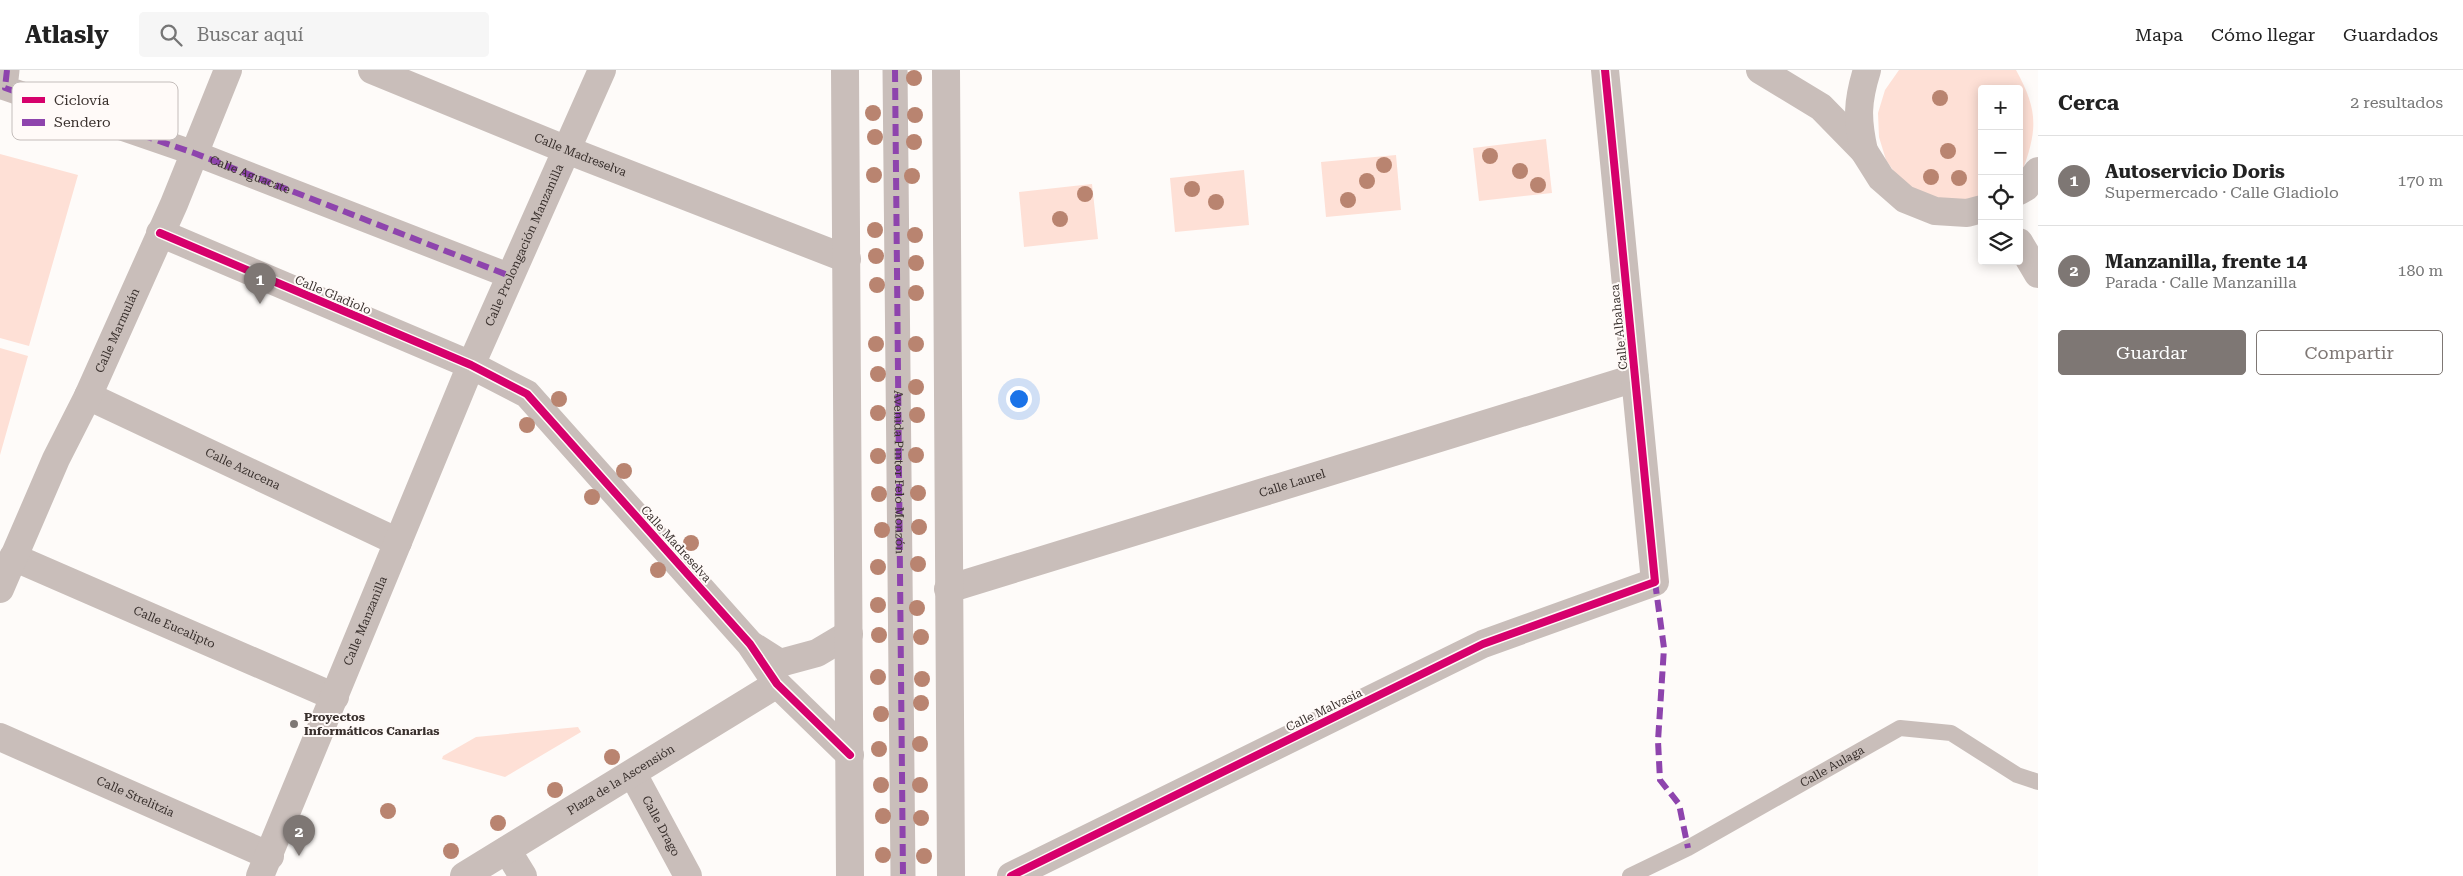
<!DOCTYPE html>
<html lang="es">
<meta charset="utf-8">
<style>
body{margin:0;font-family:"Roboto Serif",serif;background:#f6f6f6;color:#222}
.controls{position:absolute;right:15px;top:15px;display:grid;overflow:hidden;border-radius:5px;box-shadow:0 2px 12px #0003}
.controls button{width:45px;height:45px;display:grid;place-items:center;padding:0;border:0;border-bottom:1px solid #e0e0e0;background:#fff;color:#222;font:25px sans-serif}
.you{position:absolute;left:1018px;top:328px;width:18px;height:18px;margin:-12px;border:4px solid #fff;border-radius:50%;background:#1a73e8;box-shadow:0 0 0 8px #1a73e833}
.badge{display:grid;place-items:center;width:32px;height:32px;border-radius:50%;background:#7e7774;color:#fff;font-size:16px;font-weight:700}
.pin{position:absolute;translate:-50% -41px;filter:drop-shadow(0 1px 2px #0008)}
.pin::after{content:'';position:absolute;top:26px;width:18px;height:15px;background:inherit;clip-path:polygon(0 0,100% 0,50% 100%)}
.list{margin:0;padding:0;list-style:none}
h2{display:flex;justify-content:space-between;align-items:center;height:65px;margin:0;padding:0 20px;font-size:21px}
h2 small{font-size:16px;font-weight:400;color:#767676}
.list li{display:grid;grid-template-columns:32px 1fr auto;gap:15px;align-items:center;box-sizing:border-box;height:90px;padding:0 20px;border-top:1px solid #e0e0e0}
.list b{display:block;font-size:19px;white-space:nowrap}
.list p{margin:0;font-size:16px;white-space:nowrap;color:#767676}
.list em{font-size:16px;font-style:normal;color:#767676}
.actions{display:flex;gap:10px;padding:15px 20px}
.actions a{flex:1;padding:11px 0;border:1px solid #7e7774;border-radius:5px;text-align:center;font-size:18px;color:#7e7774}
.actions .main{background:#7e7774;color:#fff}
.icon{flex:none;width:28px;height:28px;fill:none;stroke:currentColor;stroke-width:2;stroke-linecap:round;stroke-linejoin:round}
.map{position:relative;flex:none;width:2038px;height:806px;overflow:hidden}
header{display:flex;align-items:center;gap:30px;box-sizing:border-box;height:70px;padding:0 25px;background:#fff;border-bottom:1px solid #e0e0e0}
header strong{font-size:24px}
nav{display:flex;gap:28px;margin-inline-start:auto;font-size:18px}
.search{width:350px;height:45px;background:#f6f6f6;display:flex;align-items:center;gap:12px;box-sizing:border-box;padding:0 18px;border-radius:5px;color:#767676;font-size:19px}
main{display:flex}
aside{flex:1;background:#fff}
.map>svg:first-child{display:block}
.green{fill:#fee0d6}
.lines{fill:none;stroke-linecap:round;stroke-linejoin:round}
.service{stroke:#c9beba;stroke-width:16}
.pedestrian{stroke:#c9beba;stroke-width:25}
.minor{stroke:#c9beba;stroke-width:28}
.tertiary{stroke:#c9beba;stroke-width:28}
.quiet{stroke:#8e44ad;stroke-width:6;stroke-dasharray:12 6;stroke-linecap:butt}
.cycleway-casing{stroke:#fffaf8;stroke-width:11}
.cycleway{stroke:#d6006c;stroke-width:8}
.tree{fill:#b98470}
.poi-dot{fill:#7e7774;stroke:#fffaf8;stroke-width:2}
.labels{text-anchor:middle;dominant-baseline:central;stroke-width:4;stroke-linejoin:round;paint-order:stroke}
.street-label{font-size:12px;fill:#39302d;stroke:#fffaf8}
.poi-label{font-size:12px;font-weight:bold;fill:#39302d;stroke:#fffaf8;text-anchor:start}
.key{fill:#fffaf8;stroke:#c4bdbb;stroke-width:1}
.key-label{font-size:14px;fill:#39302d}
</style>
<header>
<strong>Atlasly</strong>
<div class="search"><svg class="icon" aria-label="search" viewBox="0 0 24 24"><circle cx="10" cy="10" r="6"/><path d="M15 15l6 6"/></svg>Buscar aquí</div>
<nav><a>Mapa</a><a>Cómo llegar</a><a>Guardados</a></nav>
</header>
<main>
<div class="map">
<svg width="2038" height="806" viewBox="0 0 2038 806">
<rect width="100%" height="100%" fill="#fefbf9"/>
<path class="green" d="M1899 0H2016C2038 40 2038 59 2022 102L2019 105V19H1982V130L1976 133 1922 126 1900 110 1886 90 1879 67 1878 43 1885 20Z
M1546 69 1552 123 1479 131 1473 78Z
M0 84 78 105 29 276 0 268Z
M1396 85 1401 140 1326 147 1321 92Z
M1244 100 1249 155 1175 162 1170 108Z
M1092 114 1098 169 1024 177 1019 122Z
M0 278 28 286 0 385Z
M578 657 581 662 505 707 442 689 443 686 476 667Z"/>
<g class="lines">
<path class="service" id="s1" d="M1630 806 1688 778 1900 658 1951 663 2017 705 2038 712"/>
<g class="pedestrian">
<path id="s2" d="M7 0 5 18 194 83 510 206"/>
<path d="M895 0 903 806"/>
</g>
<g class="minor">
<path id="s3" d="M372 0 567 80 847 189"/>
<path d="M1760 0 1821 37 1864 81 1881 108 1905 129 1935 141 1967 143 1982 139"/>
<path d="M1864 81C1857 49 1857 32 1867 0"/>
<path d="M2019 121 2026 117 2038 101"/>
<path d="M160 163 471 295 527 324 750 574 777 614 850 685"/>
<path d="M2019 172 2038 204"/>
<path id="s4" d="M88 326 398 472"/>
<path id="s5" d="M13 487 335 627"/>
<path id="s6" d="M0 519 56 389 88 326 174 134 228 0"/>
<path id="s7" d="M948 519 1635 308"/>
<path d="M753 576 780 593 817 583 849 564"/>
<path id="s8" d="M0 667 270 786"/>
<path id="s9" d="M633 704 688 806"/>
<path d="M507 780 523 806"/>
<path id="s10" d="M260 806 471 295 602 0"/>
<path id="s11" d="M464 806 777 614"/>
<path d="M1011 806 1483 574 1655 512 1605 0"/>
</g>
<path class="tertiary" d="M845 0 850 806
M946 0 951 806"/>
<g class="quiet">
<path d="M7 0 5 18 194 83 510 206"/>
<path id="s12" d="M895 0 903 806"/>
<path d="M1655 512 1664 578 1658 671 1660 710 1679 734 1688 778"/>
</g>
<g class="cycleway-casing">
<path id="cycleway" d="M160 163 471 295 527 324 750 574 777 614 850 685
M1011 806 1483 574 1655 512 1605 0"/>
</g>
<use href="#cycleway" class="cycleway"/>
</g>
<g class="tree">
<circle cx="914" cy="8" r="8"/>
<circle cx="1940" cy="28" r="8"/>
<circle cx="873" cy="43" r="8"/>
<circle cx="915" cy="45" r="8"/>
<circle cx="875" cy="67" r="8"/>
<circle cx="914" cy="72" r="8"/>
<circle cx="1948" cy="81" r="8"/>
<circle cx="1490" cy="86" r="8"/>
<circle cx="1384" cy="95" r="8"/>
<circle cx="1520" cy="101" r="8"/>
<circle cx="874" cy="105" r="8"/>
<circle cx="912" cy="106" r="8"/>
<circle cx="1931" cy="107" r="8"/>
<circle cx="1959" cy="108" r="8"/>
<circle cx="1367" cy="111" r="8"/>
<circle cx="1538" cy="115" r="8"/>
<circle cx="1192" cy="119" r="8"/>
<circle cx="1085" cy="124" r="8"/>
<circle cx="1348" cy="130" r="8"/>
<circle cx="1216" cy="132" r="8"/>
<circle cx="1060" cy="149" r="8"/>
<circle cx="875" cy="160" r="8"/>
<circle cx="915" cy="165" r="8"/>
<circle cx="876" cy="186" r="8"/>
<circle cx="916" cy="193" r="8"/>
<circle cx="877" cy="215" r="8"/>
<circle cx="916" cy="223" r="8"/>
<circle cx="876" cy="274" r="8"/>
<circle cx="916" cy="274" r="8"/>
<circle cx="878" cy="304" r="8"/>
<circle cx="916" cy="317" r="8"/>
<circle cx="559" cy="329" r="8"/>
<circle cx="878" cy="343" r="8"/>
<circle cx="917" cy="345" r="8"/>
<circle cx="527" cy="355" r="8"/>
<circle cx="916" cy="385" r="8"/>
<circle cx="878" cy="386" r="8"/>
<circle cx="624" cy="401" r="8"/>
<circle cx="918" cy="423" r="8"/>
<circle cx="879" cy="424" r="8"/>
<circle cx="592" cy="427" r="8"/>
<circle cx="919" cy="457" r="8"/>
<circle cx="882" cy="460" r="8"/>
<circle cx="691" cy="473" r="8"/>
<circle cx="918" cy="494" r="8"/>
<circle cx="878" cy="497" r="8"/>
<circle cx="658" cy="500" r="8"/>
<circle cx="878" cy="535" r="8"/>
<circle cx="917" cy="538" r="8"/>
<circle cx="879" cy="565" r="8"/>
<circle cx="921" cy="567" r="8"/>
<circle cx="878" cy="607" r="8"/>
<circle cx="922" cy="609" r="8"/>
<circle cx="921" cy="633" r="8"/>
<circle cx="881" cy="644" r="8"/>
<circle cx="920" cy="674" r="8"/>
<circle cx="879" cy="679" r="8"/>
<circle cx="612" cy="687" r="8"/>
<circle cx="881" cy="715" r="8"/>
<circle cx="920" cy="715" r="8"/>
<circle cx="555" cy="720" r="8"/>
<circle cx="388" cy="741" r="8"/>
<circle cx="883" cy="746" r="8"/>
<circle cx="921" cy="748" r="8"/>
<circle cx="498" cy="753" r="8"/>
<circle cx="451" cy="781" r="8"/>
<circle cx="883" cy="785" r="8"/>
<circle cx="924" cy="786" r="8"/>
</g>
<circle class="poi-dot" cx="294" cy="654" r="5"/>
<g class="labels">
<g class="street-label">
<text stroke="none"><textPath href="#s3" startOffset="225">Calle Madreselva</textPath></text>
<text stroke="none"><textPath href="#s2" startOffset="278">Calle Aguacate</textPath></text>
<text stroke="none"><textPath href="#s10" startOffset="684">Calle Prolongación Manzanilla</textPath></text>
<text transform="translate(333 225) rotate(23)">Calle Gladiolo</text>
<text transform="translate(1619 257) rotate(-96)">Calle Albahaca</text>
<text stroke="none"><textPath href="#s6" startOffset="284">Calle Marmulán</textPath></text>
<text stroke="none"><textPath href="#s4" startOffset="171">Calle Azucena</textPath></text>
<text stroke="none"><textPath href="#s12" startOffset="402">Avenida Pintor Felo Monzón</textPath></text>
<text stroke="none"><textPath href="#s7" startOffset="360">Calle Laurel</textPath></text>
<text transform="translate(676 474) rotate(48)">Calle Madreselva</text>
<text stroke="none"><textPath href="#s10" startOffset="276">Calle Manzanilla</textPath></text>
<text stroke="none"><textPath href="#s5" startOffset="176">Calle Eucalipto</textPath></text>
<text transform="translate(1324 640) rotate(-26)">Calle Malvasía</text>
<text stroke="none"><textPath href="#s1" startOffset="230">Calle Aulaga</textPath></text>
<text stroke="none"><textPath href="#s11" startOffset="184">Plaza de la Ascensión</textPath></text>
<text stroke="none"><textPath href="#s8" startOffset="148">Calle Strelitzia</textPath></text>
<text stroke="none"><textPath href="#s9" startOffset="59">Calle Drago</textPath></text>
</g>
<g class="poi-label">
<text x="304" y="647">Proyectos<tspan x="304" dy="14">Informáticos Canarias</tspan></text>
</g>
</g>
<rect x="12" y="12" width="166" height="58" rx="8" class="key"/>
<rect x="22" y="27" width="23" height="6" fill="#d6006c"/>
<rect x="22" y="49" width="23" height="7" fill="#8e44ad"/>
<g class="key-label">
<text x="54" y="35">Ciclovía</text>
<text x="54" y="57">Sendero</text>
</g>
</svg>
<div class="controls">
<button>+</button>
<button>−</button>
<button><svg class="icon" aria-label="locate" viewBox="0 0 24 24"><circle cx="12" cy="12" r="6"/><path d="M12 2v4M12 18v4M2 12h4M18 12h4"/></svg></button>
<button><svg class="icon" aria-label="layers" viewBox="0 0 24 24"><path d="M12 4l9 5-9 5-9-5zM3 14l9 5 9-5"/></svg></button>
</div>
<div class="you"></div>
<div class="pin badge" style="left:260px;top:234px">1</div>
<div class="pin badge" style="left:299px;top:786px">2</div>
</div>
<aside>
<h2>Cerca<small>2 resultados</small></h2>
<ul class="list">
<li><span class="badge">1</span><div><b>Autoservicio Doris</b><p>Supermercado · Calle Gladiolo</p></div><em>170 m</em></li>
<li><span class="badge">2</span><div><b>Manzanilla, frente 14</b><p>Parada · Calle Manzanilla</p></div><em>180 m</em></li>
</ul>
<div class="actions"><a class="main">Guardar</a><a>Compartir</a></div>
</aside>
</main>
